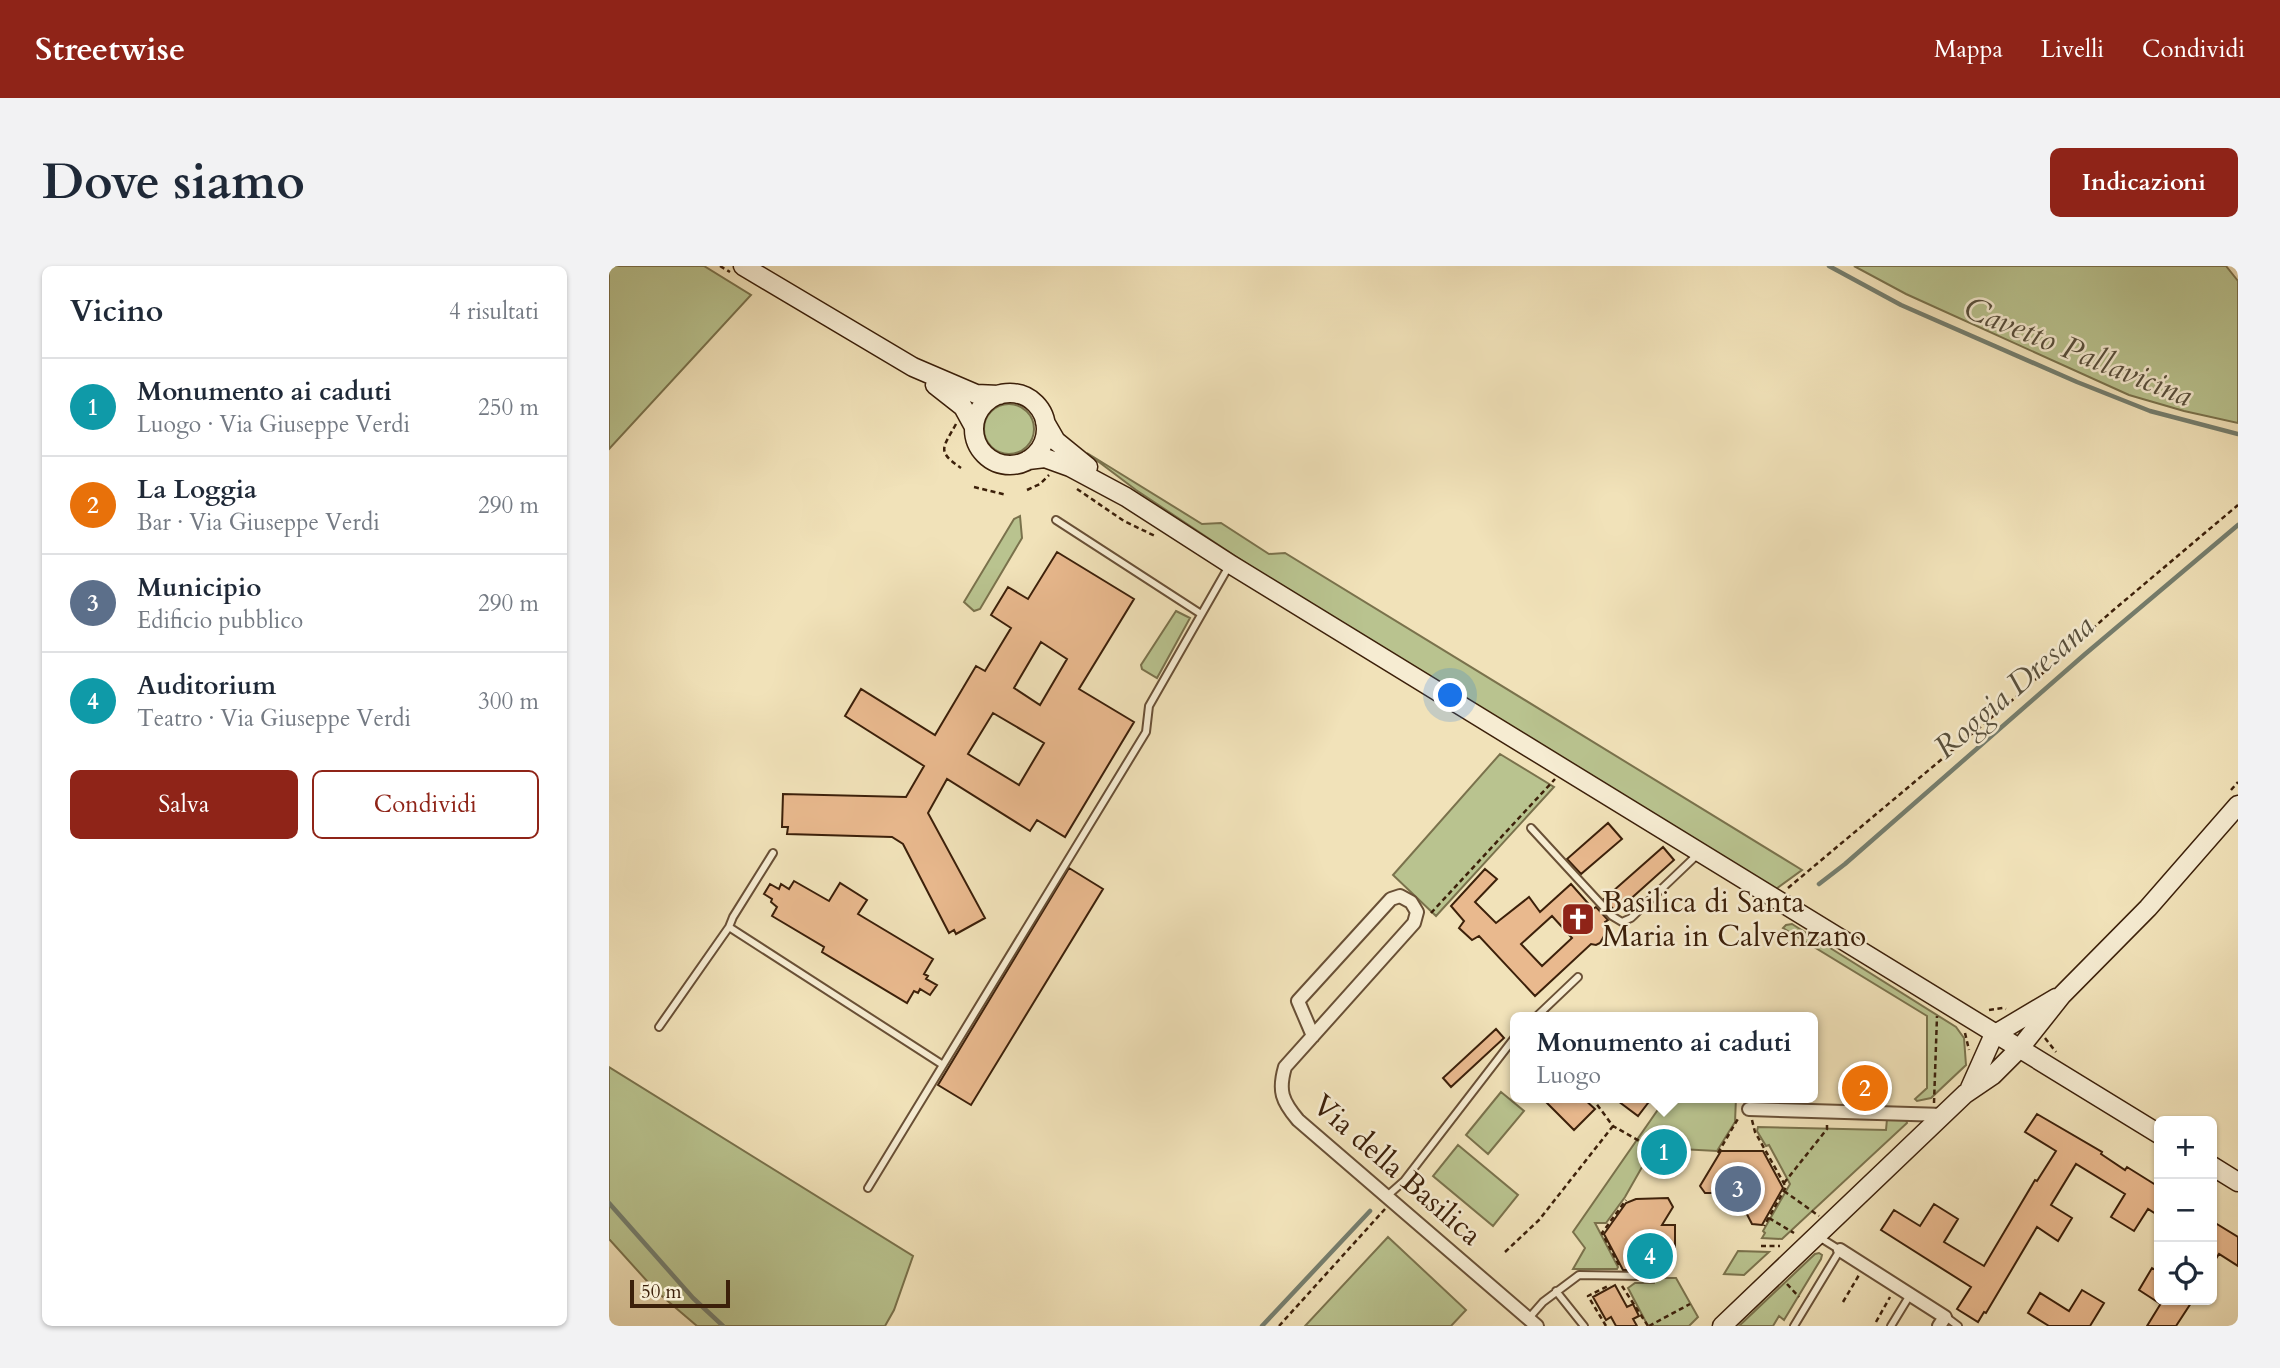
<!DOCTYPE html>
<html lang="it">
<meta charset="utf-8">
<style>
body{margin:0;font-family:Cardo,serif;background:#f2f2f3;color:#1f2937}
.controls{position:absolute;right:21px;bottom:21px;display:grid;overflow:hidden;border-radius:10px;box-shadow:0 2px 5px #0004}
.controls button{width:63px;height:63px;display:grid;place-items:center;padding:0;border:0;border-bottom:2px solid #e0e1e3;background:#fff;color:#1f2937;font:35px sans-serif}
.scale{position:absolute;left:21px;bottom:18px;width:100px;box-sizing:border-box;padding-left:7px;border:4px solid #3c200a;border-top:0;font-size:19px;line-height:24px;white-space:nowrap;color:#3c200a;-webkit-text-stroke:5px #f6ecd2;paint-order:stroke}
.you{position:absolute;left:842px;top:430px;width:24px;height:24px;margin:-18px;border:5px solid #fff;border-radius:50%;background:#1a73e8;box-shadow:0 0 0 10px #1a73e833}
.badge{display:grid;place-items:center;width:46px;height:46px;border-radius:50%;background:#8f2418;color:#fff;font-size:23px;font-weight:700}
.pin{position:absolute;translate:-50% -50%;border:4px solid #fff;box-shadow:0 2px 7px #0006}
.popup{position:absolute;left:901px;top:746px;width:308px;height:91px;box-sizing:border-box;display:grid;place-content:center;border-radius:10px;background:#fff;filter:drop-shadow(0 2px 5px #0005);font-size:23px;white-space:nowrap;color:#747a83}
.popup b{font-size:26px;color:#1f2937}
.popup::after{content:'';position:absolute;left:50%;top:100%;margin-left:-14px;border:14px solid transparent;border-top-color:#fff}
.list{margin:0;padding:0;list-style:none}
h2{display:flex;justify-content:space-between;align-items:center;height:91px;margin:0;padding:0 28px;font-size:30px}
h2 small{font-size:23px;font-weight:400;color:#747a83}
.list li{display:grid;grid-template-columns:46px 1fr auto;gap:21px;align-items:center;box-sizing:border-box;height:98px;padding:0 28px;border-top:2px solid #e0e1e3}
.list b{display:block;font-size:26px;white-space:nowrap}
.list p{margin:0;font-size:23px;white-space:nowrap;color:#747a83}
.list em{font-size:23px;font-style:normal;color:#747a83}
.actions{display:flex;gap:14px;padding:21px 28px}
.actions a{flex:1;padding:16px 0;border:2px solid #8f2418;border-radius:10px;text-align:center;font-size:24px;color:#8f2418}
.actions .main{background:#8f2418;color:#fff}
.icon{flex:none;width:38px;height:38px;fill:none;stroke:currentColor;stroke-width:2;stroke-linecap:round;stroke-linejoin:round}
.map{position:relative;flex:none;width:1629px;height:1060px;overflow:hidden;border-radius:10px}
header{display:flex;align-items:center;gap:42px;box-sizing:border-box;height:98px;padding:0 35px;background:#8f2418;color:#fff}
header strong{font-size:33px}
nav{display:flex;gap:38px;margin-inline-start:auto;font-size:24px}
.intro{display:flex;align-items:center;justify-content:space-between;box-sizing:border-box;height:168px;padding:0 42px}
h1{margin:0;font-size:49px}
.button{padding:18px 32px;border-radius:10px;background:#8f2418;color:#fff;font-size:24px;font-weight:700}
main{display:flex;gap:42px;padding:0 42px}
aside{flex:1;background:#fff;border-radius:10px;box-shadow:0 2px 5px #0004}
.map>svg:first-child{display:block}
.green{fill:#b9c38f;stroke:#7a724c;stroke-width:2}
.lines{fill:none;stroke-linecap:round;stroke-linejoin:round}
.stream{stroke:#757e6e;stroke-width:4.5}
.building{fill:#e9b98e;stroke:#3c200a;stroke-width:2;fill-rule:evenodd}
.lane-casing{stroke:#695036;stroke-width:10}
.street-casing{stroke:#695036;stroke-width:16}
.secondary-casing{stroke:#3c200a;stroke-width:21}
.path{stroke:#3c200a;stroke-width:2.5;stroke-dasharray:5 3.5;stroke-linecap:butt}
.lane{stroke:#f6ecd2;stroke-width:6}
.street{stroke:#f6ecd2;stroke-width:12}
.secondary{stroke:#f6ecd2;stroke-width:18}
.labels{text-anchor:middle;dominant-baseline:central;stroke-width:5;stroke-linejoin:round;paint-order:stroke}
.poi-label{font-size:30px;fill:#3c200a;stroke:#f6ecd2;text-anchor:start}
.street-label{font-size:30px;fill:#3c200a;stroke:#f6ecd2}
.water-label{font-size:32px;font-style:italic;fill:#584f3c;stroke:#f6ecd2}
</style>
<header>
<strong>Streetwise</strong>
<nav><a>Mappa</a><a>Livelli</a><a>Condividi</a></nav>
</header>
<div class="intro"><h1>Dove siamo</h1><a class="button">Indicazioni</a></div>
<main>
<aside>
<h2>Vicino<small>4 risultati</small></h2>
<ul class="list">
<li><span class="badge" style="background:#0f9aa8">1</span><div><b>Monumento ai caduti</b><p>Luogo · Via Giuseppe Verdi</p></div><em>250 m</em></li>
<li><span class="badge" style="background:#e8710a">2</span><div><b>La Loggia</b><p>Bar · Via Giuseppe Verdi</p></div><em>290 m</em></li>
<li><span class="badge" style="background:#5c6f8a">3</span><div><b>Municipio</b><p>Edificio pubblico</p></div><em>290 m</em></li>
<li><span class="badge" style="background:#0f9aa8">4</span><div><b>Auditorium</b><p>Teatro · Via Giuseppe Verdi</p></div><em>300 m</em></li>
</ul>
<div class="actions"><a class="main">Salva</a><a>Condividi</a></div>
</aside>
<div class="map">
<svg width="1629" height="1060" viewBox="0 0 1629 1060">
<rect width="100%" height="100%" fill="#f1e2b9"/>
<filter id="stains"><feTurbulence type="fractalNoise" baseFrequency=".00286" numOctaves="4"/><feColorMatrix values="0 0 0 0 .2 0 0 0 0 .09 0 0 0 0 .02 0 0 0 .5 -.17"/></filter>
<radialGradient id="worn" r=".72"><stop offset=".6" stop-color="#630" stop-opacity="0"/><stop offset="1" stop-color="#630" stop-opacity=".3"/></radialGradient>
<path class="green" d="M0 0H95L142 29 0 183Z
M1245 0H1617L1629 15V157L1575 145 1520 129 1297 28Z
M375 163a25 25 0 1 1 50 0a25 25 0 1 1-50 0Z
M478 187 593 258 612 257 660 288 676 287 1193 604 1167 623 692 334 527 224Z
M411 250 413 272 371 343 365 345 355 336 405 253Z
M567 345 581 352 548 412 533 403 532 399Z
M891 488 945 521 827 650 784 609Z
M1183 658 1347 761 1355 772 1357 799 1322 832 1308 835 1306 833 1318 822V750L1174 662 1177 659Z
M0 801 304 990 285 1044 276 1060H88L47 1025 0 973Z
M892 826 915 845 879 888 857 869Z
M1057 832H1127L1126 856 1108 885 1052 882 1036 873 1032 881 1041 887 1016 931 997 957H986L1009 1001 1008 1003H964L976 982 964 966Z
M1278 853 1297 854 1298 857 1173 973 1153 972 1156 967 1154 965 1181 918 1160 879 1157 880 1148 865 1149 861 1277 864Z
M849 879 909 929 884 960 824 910Z
M779 971 857 1044 842 1060H696Z
M1129 985 1160 986 1135 1009 1115 1008Z
M1210 987 1213 989 1212 993 1175 1054 1170 1050 1164 1060H1130L1206 988Z
M1046 1012H1067L1089 1051 1080 1060H1039L1019 1022 1026 1017H1045Z"/>
<g class="lines">
<path class="stream" d="M1220 0 1292 39 1468 116 1541 145 1629 168
M1210 618 1236 598 1475 389 1629 259
M0 937 84 1032 114 1060
M653 1060 761 945"/>
</g>
<path class="building" d="M448 286 525 333 470 423 525 456 456 571 428 554 421 565 338 513 319 547 376 652 347 668 345 664 340 667 294 578 283 571 178 568 179 561H173L174 528 297 531 315 500 236 450 252 423 326 469 367 400 376 405 402 362 382 349 399 321 419 333ZM432 376 458 393 431 439 405 422ZM384 447 435 477 410 519 359 488Z
M999 557 1013 573 972 608 958 593Z
M1054 581 1065 594 1007 646 995 633Z
M460 602 494 623 362 839 329 819Z
M876 603 888 613 866 636 887 657 920 631 931 646 962 618 984 643 987 641 999 654 996 656 998 665 991 677 987 679 982 678 926 730 870 670 863 674 850 662 855 655 842 640ZM943 650 963 672 933 700 912 678Z
M185 615 220 635 231 617 258 634 249 648 324 693 315 708 319 710 317 713 328 719 321 729 311 723 309 727 305 725 298 737 213 686 215 681 163 650 168 641 162 636 163 633 155 628 161 618 170 623 172 618 180 623Z
M887 763 895 772 842 821 834 812Z
M1236 810H1271V831L1235 830Z
M933 832H974L986 843 965 864Z
M1005 832H1032L1039 837 1029 850Z
M1428 848 1493 886 1492 888 1516 904 1518 901 1550 921V950L1539 943 1525 965 1502 951 1516 928 1467 898 1442 939 1463 952 1449 975 1428 961 1377 1047 1375 1046 1369 1056 1348 1043 1362 1021 1272 964 1285 944 1311 960 1325 938 1349 953 1335 976 1375 1000 1426 914 1428 915 1447 885 1416 866Z
M1112 885H1154L1174 922 1153 959 1143 958 1127 927H1096L1091 920Z
M1059 932 1064 941 1053 959H1066V981H1049L1062 1000 1057 1009 1040 1007 1035 1004H1014L995 968 1017 937 1027 933Z
M1603 955 1629 971V1000L1610 988 1603 999Z
M1543 1002 1550 1006V1037L1530 1024Z
M1006 1019 1018 1041 1024 1038 1030 1050 1024 1053 1028 1060H1007L1002 1051 997 1054 984 1031Z
M1473 1024 1495 1037 1481 1060H1440L1419 1047 1431 1027 1460 1045Z
M1554 1034H1584L1567 1060H1538Z"/>
<g class="lines">
<g class="lane-casing">
<path id="lane" d="M447 254 592 348
M922 562 1003 650 1013 656 1022 652 1088 589
M164 587 124 651 120 661 334 799
M927 751 969 711
M50 761 120 661
M259 922 537 466 540 440 620 300
M778 930 795 915 906 771
M947 1025 975 1060
M1337 1051 1349 1060
M920 1052 934 1036 970 1009 1035 1010
M1185 1060 1231 984 1210 971
M1282 1060 1301 1029"/>
</g>
<g class="street-casing">
<path id="street" d="M704 770 689 735 782 633 791 630 802 636 808 646 805 657 676 801C669 825 673 835 689 854L928 1060
M1140 843 1335 849
M1231 984 1336 1051 1330 1060"/>
</g>
<g class="secondary-casing">
<path id="secondary" d="M134 0 304 101 367 128 390 129
M326 119 354 141 365 161
M365 163a36 36 0 1 1 72 0a36 36 0 1 1-72 0Z
M436 156 447 175 479 201
M419 194 436 192 461 201 517 231 621 298 1550 868
M1361 822 1382 775 1388 767 1447 732
M1603 900 1629 916
M1113 1060 1356 828 1384 809 1411 782 1453 729 1539 642 1629 539"/>
</g>
<path class="path" d="M111 0 121 6
M347 158C334 182 327 185 352 202
M365 221 398 229
M468 223 515 255 546 270
M418 224 431 218 440 209
M1622 524 1629 516
M1179 622 1407 431 1501 347 1629 239
M822 647 946 513
M1380 744 1394 742 1397 743
M1356 767 1360 784
M1436 772 1447 786
M983 832 1004 860 1034 877
M1325 837 1328 750
M1143 854 1146 866 1177 921 1155 960
M1109 887 1130 851
M1175 917 1218 863V859
M1175 925 1210 950
M1160 952 1185 967
M1152 980H1171
M896 986 930 954 1004 860
M1010 999 993 967 1017 934
M1044 1010 1057 1011
M1178 1018 1190 1031
M1013 1020 1039 1060
M1234 1036 1250 1009
M1267 1056 1281 1031
M670 1060 776 943
M997 1060 979 1030 1001 1019
M1040 1060 1081 1038"/>
<use href="#lane" class="lane"/>
<use href="#street" class="street"/>
<use href="#secondary" class="secondary"/>
</g>
<defs>
<g id="church-square" transform="scale(1.75)"><rect x="-9" y="-9" width="18" height="18" rx="4" fill="#8f2418" stroke="#f6ecd2"/><path d="M-1.2-6h2.4v3.5h3.3v2.4h-3.3V6h-2.4V-.1h-3.3v-2.4h3.3Z" fill="#fff"/></g>
</defs>
<g fill-rule="evenodd">
<use href="#church-square" x="969" y="653"/>
</g>
<g class="labels">
<g class="poi-label">
<text x="993" y="636">Basilica di Santa<tspan x="993" dy="34">Maria in Calvenzano</tspan></text>
</g>
<g class="street-label">
<text transform="translate(788 904) rotate(41)">Via della Basilica</text>
</g>
<g class="water-label">
<text transform="translate(1469 86) rotate(22)">Cavetto Pallavicina</text>
<text transform="translate(1405 421) rotate(-41)">Roggia Dresana</text>
</g>
</g>
<rect width="100%" height="100%" filter="url(#stains)"/>
<rect width="100%" height="100%" fill="url(#worn)"/>
</svg>
<div class="controls">
<button>+</button>
<button>−</button>
<button><svg class="icon" aria-label="locate" viewBox="0 0 24 24"><circle cx="12" cy="12" r="6"/><path d="M12 2v4M12 18v4M2 12h4M18 12h4"/></svg></button>
</div>
<div class="scale">50 m</div>
<div class="you"></div>
<div class="pin badge" style="left:1055px;top:886px;background:#0f9aa8">1</div>
<div class="popup"><b>Monumento ai caduti</b>Luogo</div>
<div class="pin badge" style="left:1256px;top:822px;background:#e8710a">2</div>
<div class="pin badge" style="left:1129px;top:923px;background:#5c6f8a">3</div>
<div class="pin badge" style="left:1041px;top:990px;background:#0f9aa8">4</div>
</div>
</main>
